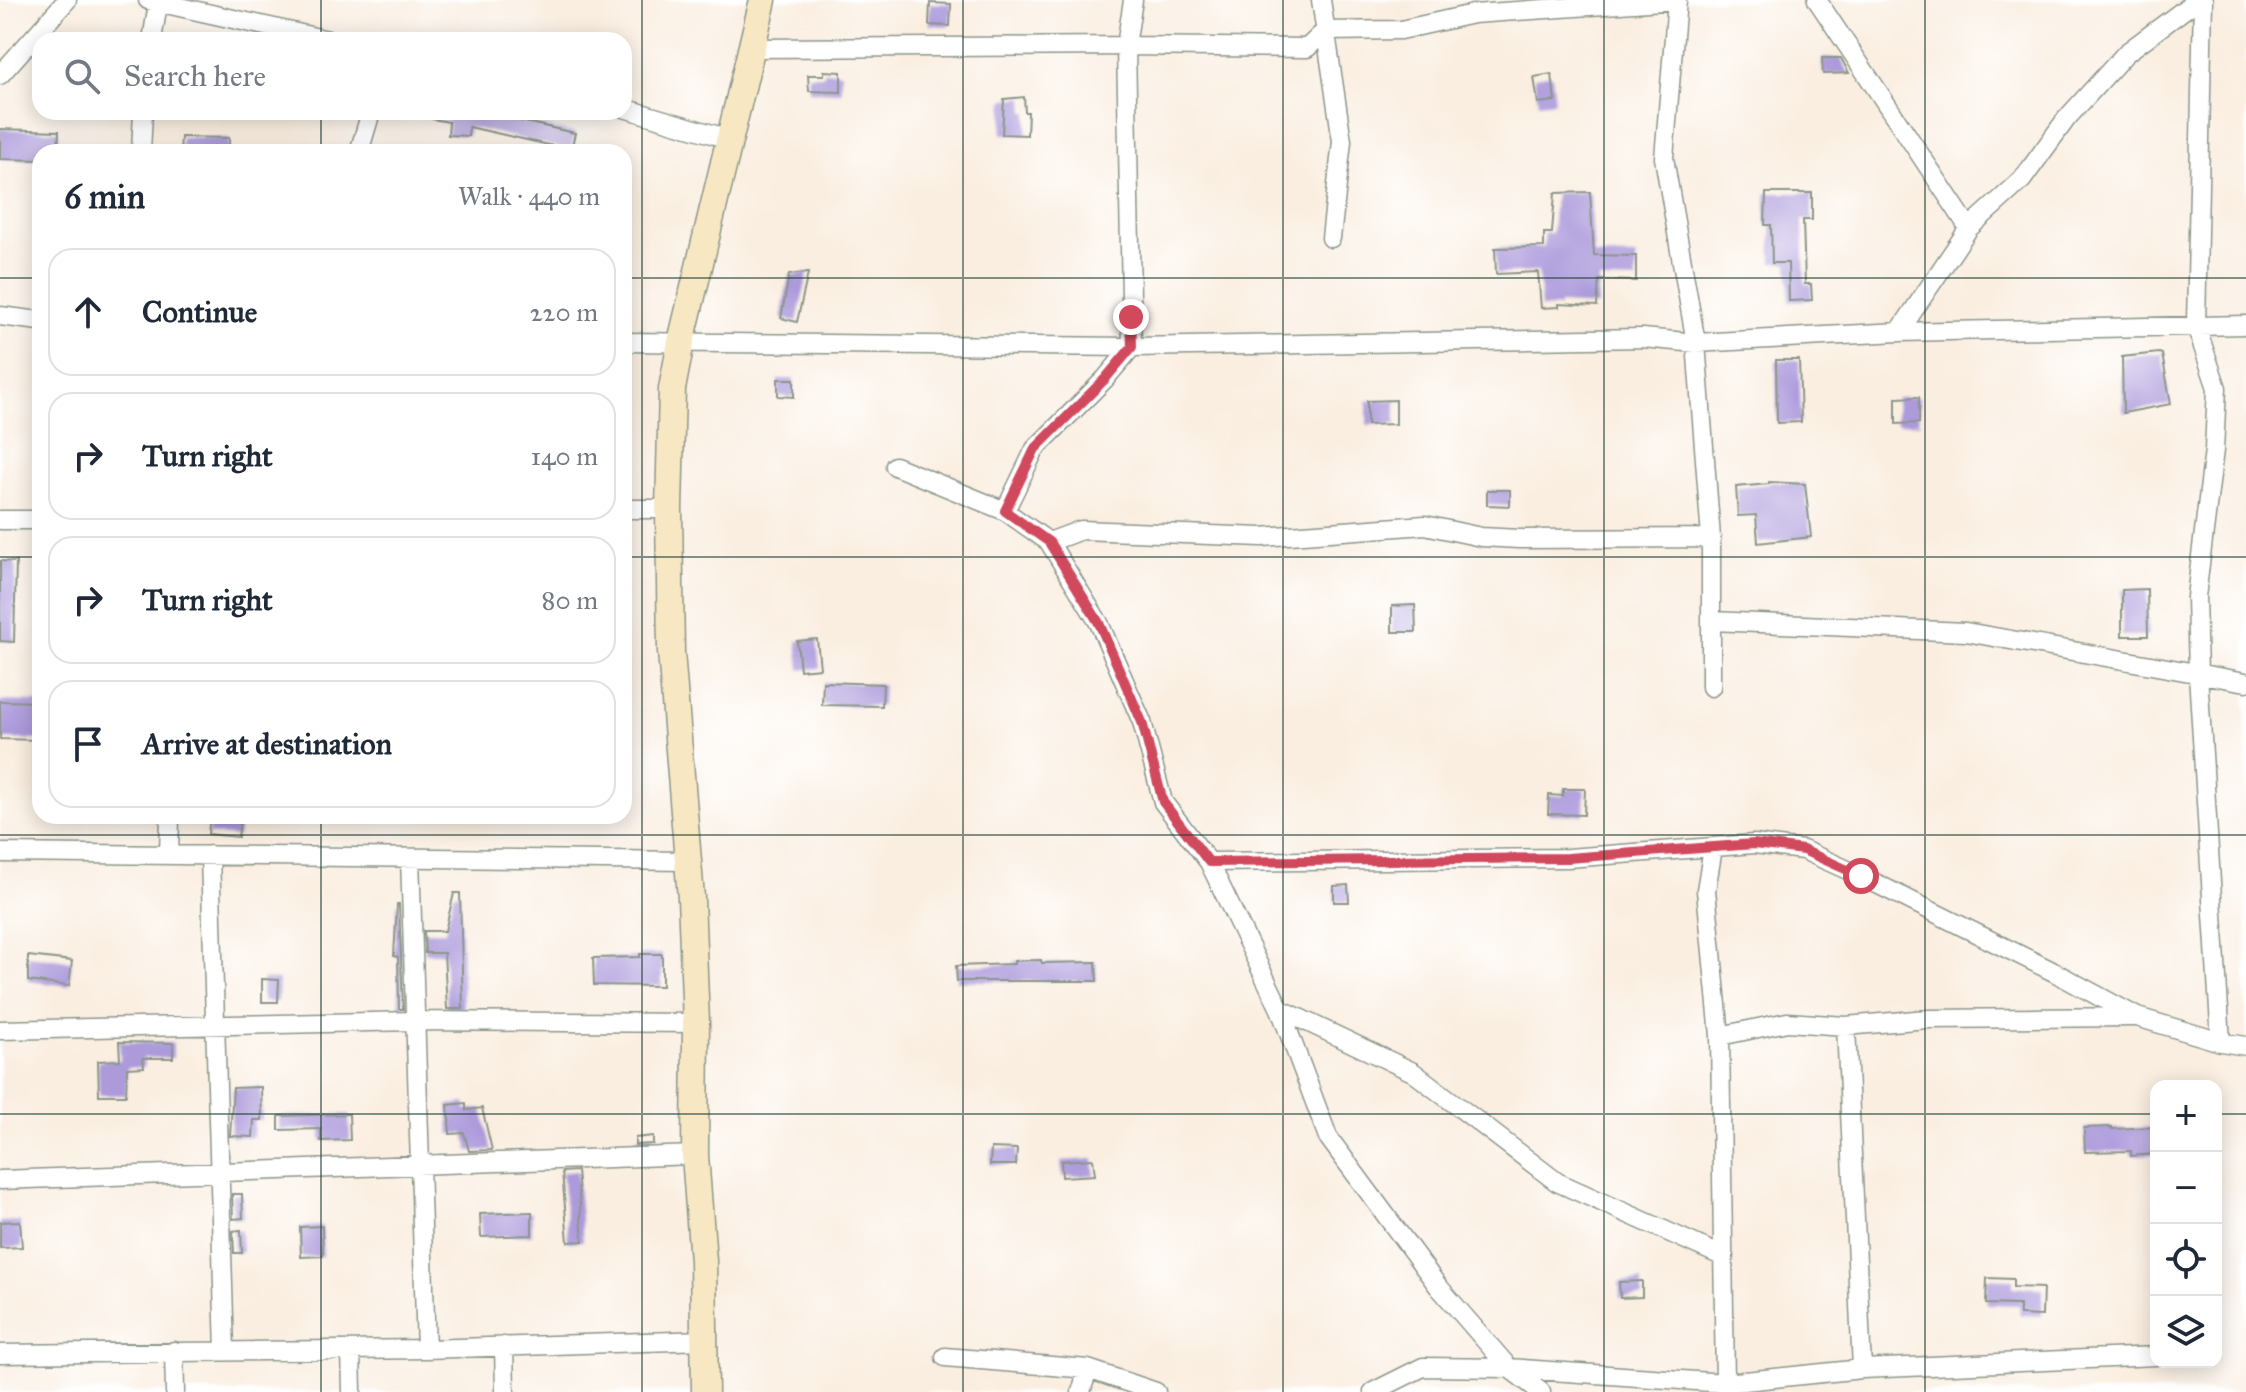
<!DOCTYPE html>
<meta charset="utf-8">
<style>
body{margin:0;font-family:"IM FELL Great Primer",serif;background:#f6f6f7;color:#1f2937}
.controls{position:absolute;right:24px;bottom:24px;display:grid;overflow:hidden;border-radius:16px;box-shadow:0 4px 20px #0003}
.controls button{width:72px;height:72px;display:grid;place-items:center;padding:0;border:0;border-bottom:2px solid #e0e1e3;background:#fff;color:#1f2937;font:40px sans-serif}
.stop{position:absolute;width:24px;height:24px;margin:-18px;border:6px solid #d1495b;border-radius:50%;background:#fff}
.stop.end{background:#d1495b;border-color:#fff;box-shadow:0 2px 8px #0008}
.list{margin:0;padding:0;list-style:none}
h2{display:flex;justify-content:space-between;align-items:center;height:104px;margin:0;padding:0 32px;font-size:34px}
h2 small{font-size:26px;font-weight:400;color:#747a83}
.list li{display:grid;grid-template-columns:52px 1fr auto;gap:24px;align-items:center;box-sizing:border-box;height:128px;margin:0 16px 16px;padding:0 16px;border:2px solid #e0e1e3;border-radius:24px}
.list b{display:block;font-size:30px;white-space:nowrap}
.list em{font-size:26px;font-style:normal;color:#747a83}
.icon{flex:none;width:44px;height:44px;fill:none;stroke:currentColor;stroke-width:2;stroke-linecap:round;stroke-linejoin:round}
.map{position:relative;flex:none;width:2246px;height:1392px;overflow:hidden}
.search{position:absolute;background:#fff;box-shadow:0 4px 20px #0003;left:32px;top:32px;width:600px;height:88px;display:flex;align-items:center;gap:20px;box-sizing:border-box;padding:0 28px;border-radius:24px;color:#747a83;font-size:30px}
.panel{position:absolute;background:#fff;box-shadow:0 4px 20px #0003;left:32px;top:144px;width:600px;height:680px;border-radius:24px}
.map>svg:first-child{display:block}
.building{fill:#ac9adb}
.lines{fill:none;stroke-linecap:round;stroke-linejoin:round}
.street-casing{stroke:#8c968a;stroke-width:21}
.secondary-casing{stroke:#8c968a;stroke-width:29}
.street{stroke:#fff;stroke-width:18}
.secondary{stroke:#f7e8c3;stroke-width:26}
.route{stroke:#d1495b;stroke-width:10}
.grid{fill:none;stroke:#1f3d34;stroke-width:2;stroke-opacity:0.55}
</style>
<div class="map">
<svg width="2246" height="1392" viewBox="0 0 2246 1392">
<rect width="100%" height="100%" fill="#fff"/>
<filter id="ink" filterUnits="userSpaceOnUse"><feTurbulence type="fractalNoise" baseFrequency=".0125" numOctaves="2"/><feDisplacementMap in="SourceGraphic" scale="16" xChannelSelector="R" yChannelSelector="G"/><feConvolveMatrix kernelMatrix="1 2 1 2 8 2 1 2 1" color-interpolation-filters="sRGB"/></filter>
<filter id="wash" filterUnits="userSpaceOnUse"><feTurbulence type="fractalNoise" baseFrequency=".006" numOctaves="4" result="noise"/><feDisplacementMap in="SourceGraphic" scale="32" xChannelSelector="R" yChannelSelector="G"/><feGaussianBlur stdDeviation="1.8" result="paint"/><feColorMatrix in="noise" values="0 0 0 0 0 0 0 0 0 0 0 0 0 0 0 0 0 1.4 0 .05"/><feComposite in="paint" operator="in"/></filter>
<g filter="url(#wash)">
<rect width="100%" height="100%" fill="#faeee0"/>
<g id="blocks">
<path class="building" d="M930 3 951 4 950 26 929 25Z
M1822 58H1841L1849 73 1823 74Z
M824 71 841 72V92L809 91 808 75H824Z
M1552 74 1555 101 1538 103 1534 77Z
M1024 97 1025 112H1028L1027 135 1002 134 1004 99Z
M433 112H480L575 133 571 150 469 127 468 136 448 135 449 122 432 119Z
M0 129 59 131 58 152H40V160L0 159Z
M181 137 229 138V152H180Z
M1590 192 1594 255 1636 256V281L1599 280 1597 306 1559 304V307L1541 308 1538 272 1496 274 1495 248 1544 247V233H1552L1555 193Z
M1766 193H1812V220H1803L1805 284H1811L1812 300 1789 301 1788 263H1772L1771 225H1765Z
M808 273 797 322 781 318 789 275Z
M2159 353 2162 354 2171 404 2123 413 2122 357Z
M1776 360H1799L1801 422 1777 423Z
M778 379H794V397L778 396Z
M1919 397V423L1896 424V398Z
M1396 400V424L1367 425V401Z
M1769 482 1805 484 1811 537 1758 543 1756 515 1738 516 1736 487 1769 484Z
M1487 490H1510V506L1487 505Z
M0 561 16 562 14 642 0 641Z
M2147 589 2148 636H2122V590Z
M1415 605 1416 632H1392V606Z
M817 639 820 668 800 670 797 641Z
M823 682 883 684 882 706 822 705Z
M0 701 40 702V740L0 739Z
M1563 789H1585L1584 815 1548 814 1549 795 1563 796Z
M210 816H241L238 837 208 834Z
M1348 885 1349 902H1334V886Z
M454 893H460L463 1009H447L444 953H425L424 931H445Z
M397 904H399L403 1009H399L398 957 394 956Z
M640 954H662V986L594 985 593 958 640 957Z
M28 956 72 961 69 986 28 981Z
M1041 960 1042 963 1096 962 1097 981H957L956 966 1014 964V961Z
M262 979 279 980 278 1002H262Z
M119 1042 173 1043V1058H143L144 1067 127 1068 126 1095H99L98 1061 120 1060Z
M261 1087 262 1120H254L253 1137 230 1136 233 1088Z
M466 1103V1110L482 1108 492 1150 469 1151 464 1133 450 1134 448 1105Z
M349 1114 350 1140 321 1141V1129L279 1130V1116Z
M2112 1127V1129L2156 1127V1154L2131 1156V1151L2085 1152 2084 1128Z
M653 1136V1144L635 1145V1138Z
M991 1148 1017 1149 1016 1165H990Z
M1093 1159 1095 1175 1062 1177 1061 1161Z
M577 1171 583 1241 568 1242 562 1172Z
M232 1194H242L243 1218 233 1219Z
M532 1212V1235L481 1237 480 1214Z
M20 1221 22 1247 0 1248V1222Z
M322 1226 323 1256 301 1257 300 1227Z
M241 1230 242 1253H234L233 1231Z
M1987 1278 2013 1279V1287L2043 1288 2042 1316 2020 1315 2019 1305 1986 1304Z
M1642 1281V1297L1620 1298 1619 1282Z"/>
</g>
</g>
<g filter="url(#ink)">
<use href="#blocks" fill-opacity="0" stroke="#8c968a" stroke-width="2"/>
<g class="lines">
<g class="street-casing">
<path id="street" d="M148 0 328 40
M1321 0 1342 141 1331 238
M1677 0 1664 158 1696 343 1711 538V687
M1817 0 1969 228
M2203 0 2196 326 2217 388 2214 450 2196 597 2198 674 2221 1042
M152 40 158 4
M751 48 1126 46 1307 48 1325 31 1401 30 1473 14 1677 0
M0 75 67 0
M624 108 729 139
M141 152 143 112
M359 152 371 112
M0 316 40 321
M1899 332 1969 228 2022 180 2067 118 2126 53 2197 0
M624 342 1132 347 1643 338 1696 343 1899 332 2246 325
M895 466 1005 511 1049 542 1099 623 1142 722 1163 802 1209 862 1280 1009 1413 1072 1557 1182 1724 1257
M624 509H669
M1005 511 1035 449 1105 379 1132 347 1126 46 1133 0
M0 520H40
M1049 542 1081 530 1262 537 1425 525 1481 537 1519 539 1711 538
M1711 621 1966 632 2246 682
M1713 848 1706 890 1720 1036 1725 1383
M0 853 689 861
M169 855 170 816
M210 855 225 1351
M410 858 426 1349
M1209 862 1568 858 1754 844 1803 850 1861 876 2054 972 2137 1017 2221 1042 2246 1046
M1280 1009 1328 1137 1438 1286 1509 1368 1541 1392
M1846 1026 1862 1369
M0 1030 415 1021 696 1023
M1720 1036 1787 1022 1846 1026 1927 1019 2134 1017
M0 1180 695 1155
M504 1346 505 1392
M351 1350 352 1392
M174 1351 175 1392
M0 1354 426 1349 705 1340
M945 1357 1088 1369 1156 1392
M1081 1392 1088 1369
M1373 1392 1423 1367 1509 1368 1725 1383 1862 1369 2156 1356"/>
</g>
<g class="secondary-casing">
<path id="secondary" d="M705 1392 703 1261 695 1155 696 1023 691 898 671 652 669 509 672 389 681 342 763 0"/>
</g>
<use href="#street" class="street"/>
<use href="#secondary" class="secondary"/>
</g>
</g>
<g class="lines" filter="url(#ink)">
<path class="route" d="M1131 317 1132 347 1105 379 1035 449 1005 511 1049 542 1099 623 1142 722 1163 802 1209 862 1568 858 1754 844 1803 850 1861 876"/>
</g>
<path class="grid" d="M321 0V40M642 0V1392M963 0V1392M1283 0V1392M1604 0V1392M1925 0V1392M321 112V152M0 278H40M624 278H2246M0 557H40M624 557H2246M321 816V1392M0 835H2246M0 1114H2156M2216 1114H2246"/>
</svg>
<div class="controls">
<button>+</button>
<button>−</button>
<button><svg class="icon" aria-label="locate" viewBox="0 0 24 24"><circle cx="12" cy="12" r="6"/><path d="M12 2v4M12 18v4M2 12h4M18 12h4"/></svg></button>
<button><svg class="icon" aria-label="layers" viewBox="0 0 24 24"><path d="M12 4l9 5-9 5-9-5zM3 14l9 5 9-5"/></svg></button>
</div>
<div class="stop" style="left:1861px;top:876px"></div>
<div class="stop end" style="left:1131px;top:317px"></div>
<div class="search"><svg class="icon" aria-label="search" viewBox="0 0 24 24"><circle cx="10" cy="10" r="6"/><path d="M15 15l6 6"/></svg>Search here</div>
<section class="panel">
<h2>6 min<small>Walk · 440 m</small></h2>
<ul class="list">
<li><svg class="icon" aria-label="ahead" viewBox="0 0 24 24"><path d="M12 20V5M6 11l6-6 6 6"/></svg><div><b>Continue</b></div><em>220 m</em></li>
<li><svg class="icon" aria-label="right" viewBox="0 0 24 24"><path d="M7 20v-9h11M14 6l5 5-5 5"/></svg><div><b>Turn right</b></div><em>140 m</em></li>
<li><svg class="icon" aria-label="right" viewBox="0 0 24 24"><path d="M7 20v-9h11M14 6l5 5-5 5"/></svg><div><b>Turn right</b></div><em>80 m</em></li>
<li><svg class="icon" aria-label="arrive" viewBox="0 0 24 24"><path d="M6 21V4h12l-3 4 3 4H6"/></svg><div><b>Arrive at destination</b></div></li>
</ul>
</section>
</div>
